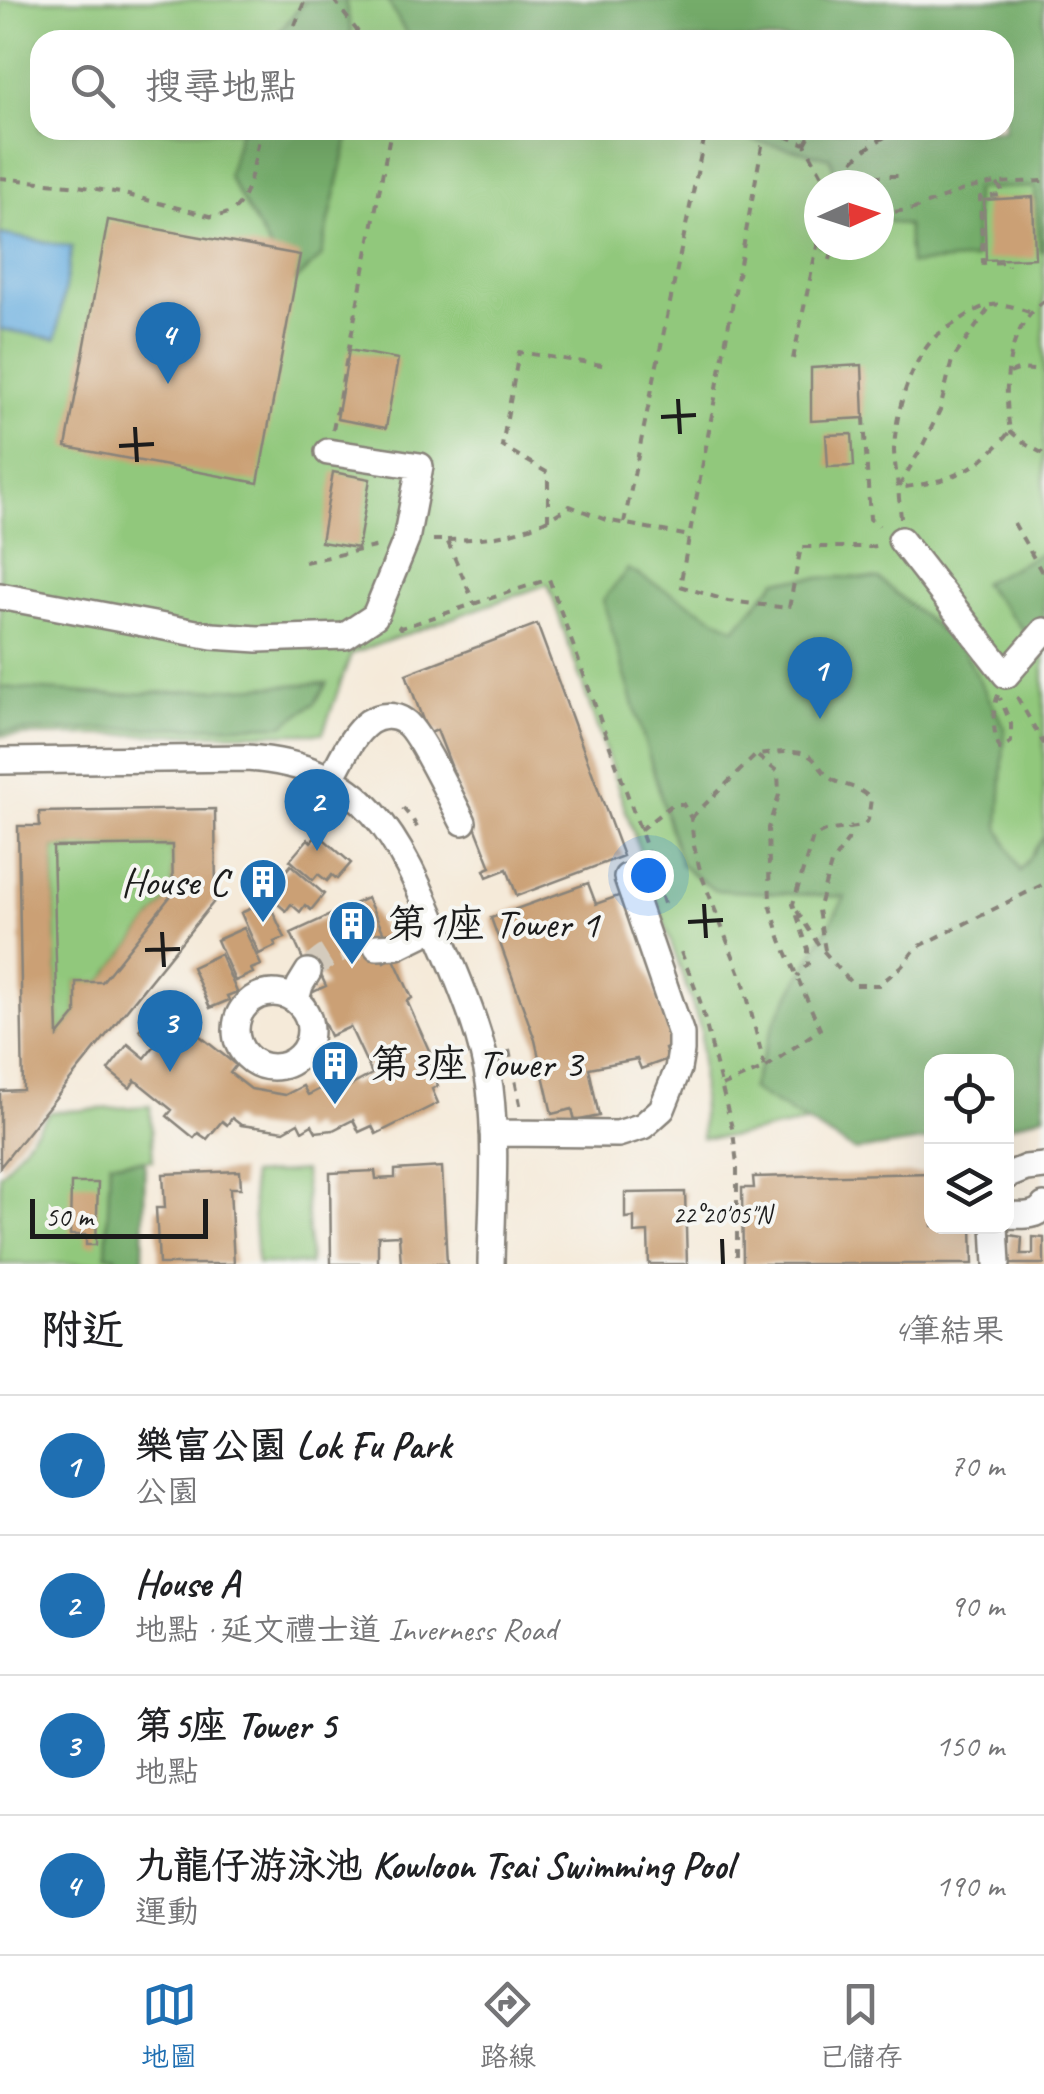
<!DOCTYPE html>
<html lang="zh-TW">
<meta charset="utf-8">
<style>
body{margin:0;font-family:Caveat,"LXGW WenKai TC",sans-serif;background:#f6f6f6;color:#202124}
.controls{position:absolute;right:30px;bottom:30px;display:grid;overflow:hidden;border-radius:20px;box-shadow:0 10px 40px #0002}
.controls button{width:90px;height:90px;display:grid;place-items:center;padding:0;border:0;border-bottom:2px solid #e0e0e0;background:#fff;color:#202124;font:50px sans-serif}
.compass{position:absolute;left:804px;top:170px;width:90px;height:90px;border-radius:50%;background:#fff;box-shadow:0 10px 40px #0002;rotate:87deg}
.scale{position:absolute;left:30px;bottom:25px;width:178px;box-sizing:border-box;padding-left:10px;border:5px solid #1c1c1c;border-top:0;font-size:28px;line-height:35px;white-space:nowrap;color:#1c1c1c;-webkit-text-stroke:8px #f6f6f2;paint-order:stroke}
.you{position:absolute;left:648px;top:875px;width:35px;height:35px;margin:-25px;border:8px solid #fff;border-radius:50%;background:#1a73e8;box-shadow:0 0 0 15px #1a73e833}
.badge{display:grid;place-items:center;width:65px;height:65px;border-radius:50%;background:#1f6fb2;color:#fff;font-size:32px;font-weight:700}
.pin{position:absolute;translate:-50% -82px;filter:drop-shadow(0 2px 5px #0008)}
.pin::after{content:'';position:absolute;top:52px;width:35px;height:30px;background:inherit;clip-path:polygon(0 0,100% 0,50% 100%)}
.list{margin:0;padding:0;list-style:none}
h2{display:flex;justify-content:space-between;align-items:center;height:130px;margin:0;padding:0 40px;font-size:42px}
h2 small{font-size:32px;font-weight:400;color:#757577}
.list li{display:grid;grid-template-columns:65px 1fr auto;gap:30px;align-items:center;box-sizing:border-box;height:140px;padding:0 40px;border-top:2px solid #e0e0e0}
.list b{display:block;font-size:38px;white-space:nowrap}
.list p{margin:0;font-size:32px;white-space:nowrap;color:#757577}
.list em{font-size:32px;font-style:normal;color:#757577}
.icon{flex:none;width:55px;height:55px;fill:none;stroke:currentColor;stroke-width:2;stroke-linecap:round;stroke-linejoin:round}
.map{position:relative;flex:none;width:1044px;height:1264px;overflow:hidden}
.search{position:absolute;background:#fff;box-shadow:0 10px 40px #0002;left:30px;right:30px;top:30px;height:110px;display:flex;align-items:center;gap:25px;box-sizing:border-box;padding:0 35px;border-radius:30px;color:#757577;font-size:38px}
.sheet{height:690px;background:#fff}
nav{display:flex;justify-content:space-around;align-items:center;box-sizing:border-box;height:140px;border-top:2px solid #e0e0e0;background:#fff;font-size:28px;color:#757577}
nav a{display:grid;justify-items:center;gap:5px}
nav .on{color:#1f6fb2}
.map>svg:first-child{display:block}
.green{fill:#91c87b;stroke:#56724c;stroke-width:2.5;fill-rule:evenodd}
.forest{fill:#74ac6b;stroke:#486444;stroke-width:2.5}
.water{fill:#69aedf;stroke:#42657e;stroke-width:2.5}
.building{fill:#cba075;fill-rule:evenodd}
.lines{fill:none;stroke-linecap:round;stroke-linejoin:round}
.minor-tunnel{stroke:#d4cbbd;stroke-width:25;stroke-dasharray:25 12;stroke-linecap:butt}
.minor-casing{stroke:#88837a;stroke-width:30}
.path{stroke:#88837a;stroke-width:4;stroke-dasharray:8 8;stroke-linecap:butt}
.minor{stroke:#fff;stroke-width:25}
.ticks{fill:none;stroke:#1c1c1c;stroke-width:4}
.labels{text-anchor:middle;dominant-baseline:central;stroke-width:8;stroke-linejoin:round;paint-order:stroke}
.poi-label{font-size:40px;fill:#1c1c1c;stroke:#f6f6f2;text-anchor:start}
.ticks-label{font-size:25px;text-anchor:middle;fill:#1c1c1c;stroke:#f6f6f2;stroke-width:8;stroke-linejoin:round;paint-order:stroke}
</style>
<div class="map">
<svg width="1044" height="1264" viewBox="0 0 1044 1264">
<rect width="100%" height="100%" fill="#f6f6f2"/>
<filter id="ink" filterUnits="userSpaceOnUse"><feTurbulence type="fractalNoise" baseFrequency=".01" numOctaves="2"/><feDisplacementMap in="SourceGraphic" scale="20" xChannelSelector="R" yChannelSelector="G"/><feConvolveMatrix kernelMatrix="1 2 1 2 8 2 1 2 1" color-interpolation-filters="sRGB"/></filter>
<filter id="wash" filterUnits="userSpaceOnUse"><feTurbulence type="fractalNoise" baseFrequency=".0048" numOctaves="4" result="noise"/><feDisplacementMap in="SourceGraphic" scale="40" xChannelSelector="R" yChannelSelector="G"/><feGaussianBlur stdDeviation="2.25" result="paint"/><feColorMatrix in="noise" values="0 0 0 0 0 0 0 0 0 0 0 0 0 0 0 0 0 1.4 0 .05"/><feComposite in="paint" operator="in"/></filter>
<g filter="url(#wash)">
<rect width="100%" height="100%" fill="#f5ead9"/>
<path class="green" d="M0 0H545L623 40H40V130H1004L1044 82V1080L1006 1062H932L931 1100 730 1137 702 1138 701 1030 548 584 351 654 323 733 0 736ZM819 185H879V245H819Z
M172 845 173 893 102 982H76V1014L58 1036 53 847Z
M150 1106 153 1160 110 1162 107 1255H116V1264H0V1175L50 1112Z
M304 1171 310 1264H257L251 1175Z"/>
<path class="forest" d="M306 0H345L353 40H272Z
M387 0H1044V251H1040L1035 187 974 189 975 259 910 264 907 226 879 219V185H839L830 158 709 130H1004V40H410Z
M240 130H350L321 257 291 285 228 176Z
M1044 552V653L982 583Z
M628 569 735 629 777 580 839 577 879 579 963 650 1005 728 999 827 1020 871 1044 836V1115L1007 1127 1006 1062H932L931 1140 855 1151 751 1089 775 1021 845 897 714 890 681 865 603 600Z
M327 683 315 703 283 725 0 732V687L116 695Z
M145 1161 143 1264H116V1256L106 1255 110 1162Z"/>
<path class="water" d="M0 234 72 247 56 339 0 329Z"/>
<g id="blocks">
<path class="building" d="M1033 197 1035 258 986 260 984 200Z
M108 220 300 255 258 483 66 447Z
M349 350 398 359 386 428 337 419Z
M862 365 864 418 811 421V368Z
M852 434 854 466 828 467 826 435Z
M333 472 370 479 358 548 321 542Z
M537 624 623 856 517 896 507 869 487 877 484 870 491 867 437 730 428 734 406 674Z
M215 809 216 899 0 1167V1091L23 1090 18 826H40L39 812ZM172 845 173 893 102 982H76V1014L58 1036 53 847Z
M318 834 351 863 337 879 332 875 327 881 318 874 313 880 290 860 308 839 311 842Z
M291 865 324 894 311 910 305 905 300 912 291 904 286 911 263 891 281 870 285 872Z
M588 883 596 904 621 895 674 1045 665 1049 668 1059 641 1069 637 1059 589 1068 599 1116 575 1121 572 1109 552 1114 535 1040 491 918Z
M367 898 388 942 377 947 384 962 393 957 412 998 407 1001 432 1057 426 1059 438 1086 432 1089 438 1103 376 1134 372 1126 359 1132 353 1120 333 1130 316 1132 312 1125 302 1131 298 1123 284 1131 241 1125 232 1118 227 1125 222 1121 207 1139 198 1133 194 1138 167 1116 172 1110 135 1080 130 1088 108 1070 128 1044 145 1058 156 1044 139 1030 160 1004 236 1065 230 1073 251 1089 285 1095 303 1086 308 1095 345 1076 350 1086 372 1074 350 1027 330 1036 311 993 326 986 319 971 310 975 291 933Z
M268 901 285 938 274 942 276 946 259 954 241 913Z
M244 928 261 965 251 969 253 973 235 981 217 940Z
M220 954 237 992 227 996 229 1000 210 1008 192 967Z
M442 1167 447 1264H401L399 1235 378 1236V1264H331L330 1173 375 1171 376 1179 395 1178V1170Z
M240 1171 241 1188H230L234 1264H159L156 1208H165L163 1174Z
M932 1173V1226H972L973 1264H743L742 1188H754L753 1177Z
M71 1183H98L96 1245H86V1235H70Z
M685 1192 687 1264H649L648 1232 634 1233V1217L625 1218V1193Z
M1010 1235 1022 1237 1021 1254H1033V1237L1044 1238V1264H1008Z"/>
</g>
</g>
<g filter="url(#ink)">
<use href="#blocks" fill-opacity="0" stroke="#88837a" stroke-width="2.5"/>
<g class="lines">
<path class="minor-tunnel" d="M308 972C328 951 348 943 377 947"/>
<g class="minor-casing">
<path id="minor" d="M901 540 1006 675 1044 631
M0 596 212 636 258 639 345 636 375 616 406 540 420 466 328 452
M0 761 247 758C371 766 400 842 443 943 463 991 483 1037 490 1088 497 1146 492 1206 491 1264
M330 780C341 761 351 735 369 722 380 715 394 714 405 722 419 731 453 803 463 822
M377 947 397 946 436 927
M236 1030a37 37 0 1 1 74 0a37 37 0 1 1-74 0Z
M296 1000 300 985 308 972
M493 1133 618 1134 643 1126 662 1109 678 1069 681 1051V1034L627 877
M1006 1176 1026 1168 1044 1166
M1006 1215C1019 1215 1036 1218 1044 1206
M995 1226 997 1264"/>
</g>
<path class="path" d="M334 0 364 40
M289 40 305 0
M765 130 680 586 728 601 789 608 801 547H870L879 545
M771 130 805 144 827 185
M805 144 811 133 839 131 878 138
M0 178 78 186 120 193 213 217C221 215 229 214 236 208 251 194 256 150 261 130
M997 184 1002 190V195L980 197 983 263 1007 262 1008 266
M832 185C852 160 870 141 901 130
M843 185 870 176H901
M879 214 914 209 966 189 995 183 1044 181
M830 260 834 245
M1029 312C996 300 986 302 957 322 949 327 938 333 932 340 908 369 896 412 894 449 894 461 897 475 898 488 948 482 979 471 1010 431 1003 385 1005 331 1044 301
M793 359 819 237
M1010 373 1020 369 1044 371
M864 418 870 519 879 526
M333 430 391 130
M1010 431 1027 445 1044 454
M901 518 898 488 922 447 940 410 952 360 992 304
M548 520V473L502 446 519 352 608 366
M624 523 706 130
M1014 523 1044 576
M433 540H447L474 603
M447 540C496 539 529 533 570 506L606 520 690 536
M305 562 379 546
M398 626 401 628 549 579 645 843 666 910
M998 695C991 713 993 732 1000 749L1011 742V724L1000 698
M1017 697 1044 744
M403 808 413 820 420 833
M691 818 756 755C772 754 799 747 812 758 821 766 823 775 835 781 849 787 860 787 871 799L868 820 863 826 825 831 813 837 793 904 808 949V964L797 976
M640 830 673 804H683L691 818 694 846 701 874 744 984 765 1068
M797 911 820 947 853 985H879L902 966 916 948 1044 884
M825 950 818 910 831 864 848 840 849 828
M681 952 700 1001 733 1132 737 1164V1264
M509 1050 521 1109
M722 1086 765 1068 820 1029 781 940 770 904 768 828 779 795 778 772 756 755"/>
<use href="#minor" class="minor"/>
</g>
</g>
<path class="ticks" d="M678 399 680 434M661 417 696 415M135 427 137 462M119 446 154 444M704 904 706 938M688 922 723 920M162 932 164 967M145 950 180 949M722 1239 723 1264"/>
<defs>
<g id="building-pin" transform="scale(2.5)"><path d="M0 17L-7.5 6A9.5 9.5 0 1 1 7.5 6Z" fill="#1f6fb2" stroke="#f6f6f2"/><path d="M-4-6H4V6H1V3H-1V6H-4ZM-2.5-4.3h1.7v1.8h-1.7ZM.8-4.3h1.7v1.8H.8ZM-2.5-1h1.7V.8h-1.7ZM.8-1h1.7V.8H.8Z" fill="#fff"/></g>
</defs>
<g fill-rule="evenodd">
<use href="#building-pin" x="263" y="882"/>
<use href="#building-pin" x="352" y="924"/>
<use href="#building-pin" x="335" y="1064"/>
</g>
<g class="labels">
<g class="poi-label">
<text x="228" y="882" text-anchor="end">House C</text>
<text x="387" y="924">第1座 Tower 1</text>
<text x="370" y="1064">第3座 Tower 3</text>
</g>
</g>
<g class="ticks-label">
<text x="722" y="1223">22°20'05"N</text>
</g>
</svg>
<div class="controls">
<button><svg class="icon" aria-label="locate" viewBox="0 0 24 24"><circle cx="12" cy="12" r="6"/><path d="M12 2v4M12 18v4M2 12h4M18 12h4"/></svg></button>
<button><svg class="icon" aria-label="layers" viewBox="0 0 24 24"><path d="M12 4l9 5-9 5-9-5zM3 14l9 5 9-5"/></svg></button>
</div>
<svg class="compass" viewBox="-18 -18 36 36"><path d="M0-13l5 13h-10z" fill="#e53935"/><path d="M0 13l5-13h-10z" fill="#757577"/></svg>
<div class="scale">50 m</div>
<div class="you"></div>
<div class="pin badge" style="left:820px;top:719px">1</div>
<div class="pin badge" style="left:317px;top:851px">2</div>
<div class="pin badge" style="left:170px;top:1072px">3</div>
<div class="pin badge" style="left:168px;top:384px">4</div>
<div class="search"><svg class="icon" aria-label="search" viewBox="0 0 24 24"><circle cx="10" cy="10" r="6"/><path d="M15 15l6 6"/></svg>搜尋地點</div>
</div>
<section class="sheet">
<h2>附近<small>4筆結果</small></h2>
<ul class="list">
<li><span class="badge">1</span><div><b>樂富公園 Lok Fu Park</b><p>公園</p></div><em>70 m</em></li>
<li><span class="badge">2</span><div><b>House A</b><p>地點 · 延文禮士道 Inverness Road</p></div><em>90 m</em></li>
<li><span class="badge">3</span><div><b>第5座 Tower 5</b><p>地點</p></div><em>150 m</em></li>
<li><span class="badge">4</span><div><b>九龍仔游泳池 Kowloon Tsai Swimming Pool</b><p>運動</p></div><em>190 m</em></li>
</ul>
</section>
<nav>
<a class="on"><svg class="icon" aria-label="map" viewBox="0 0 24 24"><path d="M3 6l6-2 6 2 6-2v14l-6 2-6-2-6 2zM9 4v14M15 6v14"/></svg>地圖</a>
<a><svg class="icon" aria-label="directions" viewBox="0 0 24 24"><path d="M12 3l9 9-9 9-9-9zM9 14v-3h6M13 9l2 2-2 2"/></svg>路線</a>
<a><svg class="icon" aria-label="saved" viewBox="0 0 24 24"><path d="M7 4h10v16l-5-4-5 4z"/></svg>已儲存</a>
</nav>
